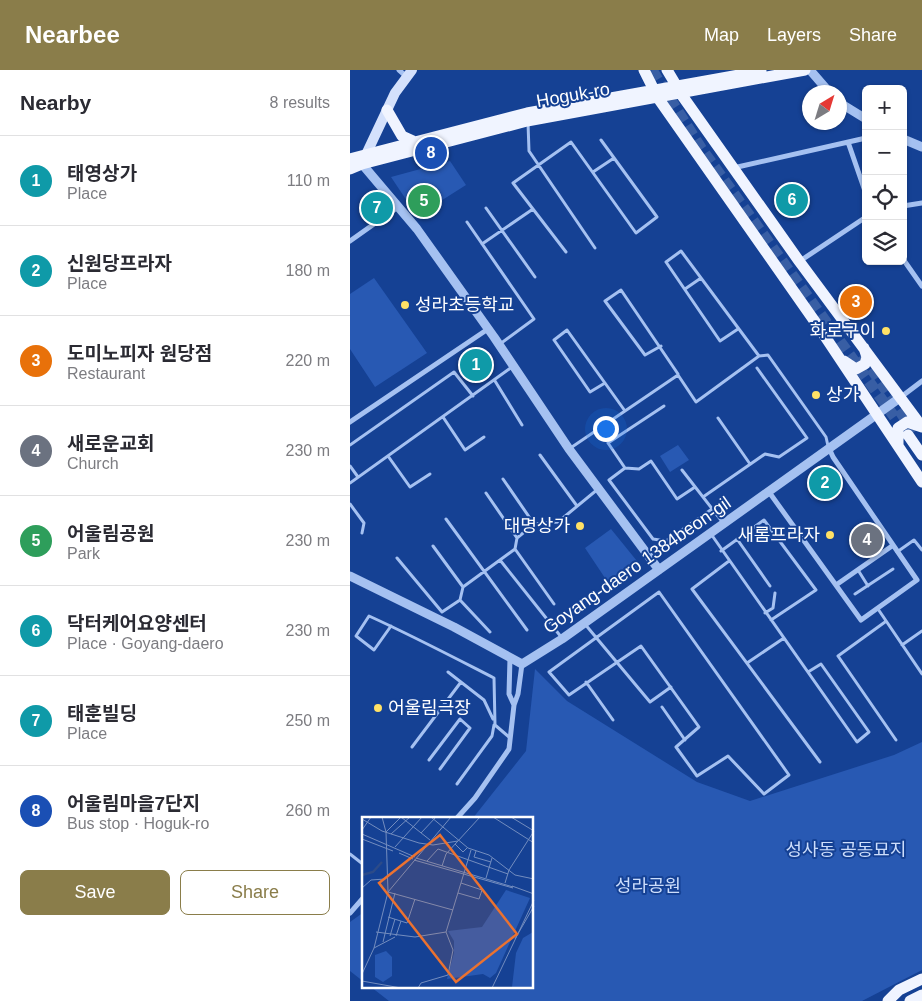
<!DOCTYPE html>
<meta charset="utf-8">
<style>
body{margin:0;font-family:Helvetica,"Noto Sans KR",sans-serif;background:#f7f7f7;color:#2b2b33}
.controls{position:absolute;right:15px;top:15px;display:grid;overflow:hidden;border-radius:8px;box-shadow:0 1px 4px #0004}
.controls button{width:45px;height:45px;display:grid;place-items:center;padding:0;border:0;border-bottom:1px solid #e1e1e2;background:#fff;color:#2b2b33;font:25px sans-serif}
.compass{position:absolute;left:452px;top:15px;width:45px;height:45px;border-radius:50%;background:#fff;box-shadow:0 1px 4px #0004;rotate:38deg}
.you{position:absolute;left:255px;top:358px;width:18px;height:18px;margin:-12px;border:4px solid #fff;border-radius:50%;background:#1a73e8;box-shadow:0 0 0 8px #1a73e833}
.badge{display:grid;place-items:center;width:32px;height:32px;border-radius:50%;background:#8a7d4a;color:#fff;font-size:16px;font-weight:700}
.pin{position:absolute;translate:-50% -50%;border:2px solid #fff;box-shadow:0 1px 5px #0006}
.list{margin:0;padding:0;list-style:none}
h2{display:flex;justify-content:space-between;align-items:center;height:65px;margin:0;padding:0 20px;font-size:21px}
h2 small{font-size:16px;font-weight:400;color:#7c7c81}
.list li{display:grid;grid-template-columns:32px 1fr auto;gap:15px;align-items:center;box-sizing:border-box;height:90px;padding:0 20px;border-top:1px solid #e1e1e2}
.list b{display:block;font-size:19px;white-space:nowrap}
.list p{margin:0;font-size:16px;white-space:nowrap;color:#7c7c81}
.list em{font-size:16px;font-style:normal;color:#7c7c81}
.actions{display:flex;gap:10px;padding:15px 20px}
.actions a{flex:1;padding:11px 0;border:1px solid #8a7d4a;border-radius:8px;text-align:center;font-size:18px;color:#8a7d4a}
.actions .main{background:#8a7d4a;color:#fff}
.icon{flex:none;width:28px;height:28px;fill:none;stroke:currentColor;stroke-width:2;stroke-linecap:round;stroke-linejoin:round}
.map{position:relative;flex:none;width:572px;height:931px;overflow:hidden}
header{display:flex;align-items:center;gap:30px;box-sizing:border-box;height:70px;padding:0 25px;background:#8a7d4a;color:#fff}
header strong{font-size:24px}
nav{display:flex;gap:28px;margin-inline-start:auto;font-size:18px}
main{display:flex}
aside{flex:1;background:#fff}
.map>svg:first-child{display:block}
.green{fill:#2859b3}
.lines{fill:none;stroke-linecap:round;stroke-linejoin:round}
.primary-tunnel{stroke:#385ea4;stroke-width:11;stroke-dasharray:11 5.5;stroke-linecap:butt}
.service{stroke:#a5c1f1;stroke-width:3}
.minor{stroke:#a5c1f1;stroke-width:5}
.tertiary{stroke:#a5c1f1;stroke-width:9}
.secondary{stroke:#d4e1fc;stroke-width:10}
.primary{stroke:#f0f4ff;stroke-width:11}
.poi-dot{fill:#ffe166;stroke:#154194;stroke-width:2}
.labels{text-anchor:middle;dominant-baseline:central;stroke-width:4;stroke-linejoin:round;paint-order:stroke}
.street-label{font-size:18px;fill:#fff;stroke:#154194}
.poi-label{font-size:18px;fill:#fff;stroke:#154194;text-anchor:start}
.park-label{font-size:18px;fill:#cddefc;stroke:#154194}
.inset-river{fill:none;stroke:#2c4b89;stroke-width:2.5}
.inset-road{fill:none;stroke:#738dbf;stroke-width:1}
.view{fill:#eb7230;fill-opacity:0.15;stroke:#eb7230;stroke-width:2.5}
.inset-edge{fill:none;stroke:#fff;stroke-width:2.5}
</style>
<header>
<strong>Nearbee</strong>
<nav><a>Map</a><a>Layers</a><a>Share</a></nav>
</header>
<main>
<aside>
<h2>Nearby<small>8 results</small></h2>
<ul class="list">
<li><span class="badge" style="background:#0f9aa8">1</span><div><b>태영상가</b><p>Place</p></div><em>110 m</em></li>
<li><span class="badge" style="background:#0f9aa8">2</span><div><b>신원당프라자</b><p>Place</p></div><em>180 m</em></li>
<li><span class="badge" style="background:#e8710a">3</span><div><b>도미노피자 원당점</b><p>Restaurant</p></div><em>220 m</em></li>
<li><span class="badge" style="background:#6b7280">4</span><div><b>새로운교회</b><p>Church</p></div><em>230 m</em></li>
<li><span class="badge" style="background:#2e9e5b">5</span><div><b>어울림공원</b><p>Park</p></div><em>230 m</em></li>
<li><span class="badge" style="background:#0f9aa8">6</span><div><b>닥터케어요양센터</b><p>Place · Goyang-daero</p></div><em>230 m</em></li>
<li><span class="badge" style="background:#0f9aa8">7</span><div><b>태훈빌딩</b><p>Place</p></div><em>250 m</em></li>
<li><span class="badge" style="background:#1a4fb4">8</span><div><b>어울림마을7단지</b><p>Bus stop · Hoguk-ro</p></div><em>260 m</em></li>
</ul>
<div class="actions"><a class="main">Save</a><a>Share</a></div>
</aside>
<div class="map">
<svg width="572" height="931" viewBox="0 0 572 931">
<rect width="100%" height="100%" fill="#154194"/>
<path class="green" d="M100 91 116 115 67 146 41 107Z
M24 208 77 283 25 317 0 279V224Z
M328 375 339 390 320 402 310 386Z
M261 459 291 496 261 517 235 478Z
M185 599 217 631 347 712 400 731 544 685 572 672V900L512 931H39L21 917H182V748H123L176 681Z
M14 842V912L0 901V852Z"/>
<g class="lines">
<path class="primary-tunnel" d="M302 0 351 78 556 363
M512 285 564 362"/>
<path class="service" d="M178 53 179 81 245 178
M243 102 264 88
M136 138 185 207
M117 152 184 249 150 274
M132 174 183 139
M216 182 163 113 221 72 286 163 307 147 251 70
M335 219 351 208
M388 259 370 271 316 192 331 181 409 286
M311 276 295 285 255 231 271 220 328 304
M145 311 172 355
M255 313 240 322 204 270 217 260 275 341
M314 336 258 373 275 398 259 410 303 469 316 471 362 439
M93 347 115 380 134 367
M368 348 400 394
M0 375 104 302 123 326
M219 379 328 305 346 332 409 286 418 285 476 367 478 376
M190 385 227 436
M38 386 60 417 80 404
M0 396 8 407
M275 398 289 399 301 391 327 429 345 417
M332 400 374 454
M153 409 184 454
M0 413 162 297
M136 423 167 468 165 479 204 534
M353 427 415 384 429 387 457 368 407 298
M0 434 14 453 12 463
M96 449 177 560
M361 464 507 672 519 662 471 594 458 602
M167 468 184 454 208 452 248 419
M387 469 420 516
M83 476 113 517
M371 481 414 450 466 520 421 550
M547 482 564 470 572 480
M47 488 92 542 110 530 113 517 165 479
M150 490 212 568
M379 491 342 519 470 692
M508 500 518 516
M309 522 439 705 414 724 378 686 347 706 326 677 349 657 291 576 219 625 199 602Z
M505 524 543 499
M110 530 140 562
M528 539 572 604
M415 543 423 538 425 523
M535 552 488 586 546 670
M234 553 300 632 321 617
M41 556 24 580 6 566 19 546C61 565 103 587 144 608L145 655 159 667
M552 575 572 561
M397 593 434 568
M98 602 134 630 143 649
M236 612 263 650
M312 637 335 670
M62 677 111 612
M79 690 110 649 120 658 90 699
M107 714 142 666 144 655
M0 784 14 795"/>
<path class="minor" d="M49 0 57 7
M498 72 516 124
M383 98 516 68
M553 136 572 133
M0 171 48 137
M553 189 572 216
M450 191 516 147
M551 327 572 311
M0 352 138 259
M419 422 511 550 567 510 483 387 479 378
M486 515 542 476
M160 588 159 624 164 635
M107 748 125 728 159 679 164 635 168 624 172 594
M0 843 14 827"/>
<path class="tertiary" d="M460 0 479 22
M490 33 516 49
M553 69 572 77
M12 94 67 159 144 267 219 379 309 500
M0 506 104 557 172 594 212 569 551 327"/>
<path class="secondary" d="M13 91 45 23 62 0"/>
<path class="primary" d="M294 0 304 20
M317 0 326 15
M331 24 449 191 572 357
M308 28 468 256 572 412
M37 40 52 66 63 71
M0 89 177 43 411 1
M0 99 12 94 177 51 455 0
M494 291 506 299 515 294 517 287 514 278
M558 365 572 385
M548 376V358L557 352 572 357
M538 931 549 920 572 909
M560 931 572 925"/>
</g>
<g class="poi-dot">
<circle cx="55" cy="235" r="5"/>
<circle cx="536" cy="261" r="5"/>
<circle cx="466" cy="325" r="5"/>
<circle cx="230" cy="456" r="5"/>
<circle cx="480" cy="465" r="5"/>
<circle cx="28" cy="638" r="5"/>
</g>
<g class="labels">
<g class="street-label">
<text transform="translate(223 25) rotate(-10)">Hoguk-ro</text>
<text transform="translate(287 495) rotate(-35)">Goyang-daero 1384beon-gil</text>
</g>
<g class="poi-label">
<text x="65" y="235">성라초등학교</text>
<text x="526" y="261" text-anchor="end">화로구이</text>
<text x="476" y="325">상가</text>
<text x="220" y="456" text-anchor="end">대명상가</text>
<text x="470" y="465" text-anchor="end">새롬프라자</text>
<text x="38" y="638">어울림극장</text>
</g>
<g class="park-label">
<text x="496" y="780">성사동 공동묘지</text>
<text x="298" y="816">성라공원</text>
</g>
</g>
<g transform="translate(12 747)">
<rect width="171" height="171" fill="#154194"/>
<path d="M144 73 168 81 134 156 128 161 121 157 85 162 92 136V124L86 114 120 110ZM171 115V171L150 170 154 136 161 121ZM24 134 30 140V159L21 165 13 160V138Z" fill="#2859b3"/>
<path class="inset-river" d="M0 58 11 55 20 45"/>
<path class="inset-road" d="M20 0 24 15M39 0 68 23M69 0 106 31 127 38 153 58 172 62M131 0 172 26M0 2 20 14 57 26 71 28 96 24M0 13 9 0M59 16 74 0M0 17 53 40M29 17 48 0M0 22 31 34M93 27 101 35 105 31M33 30 60 0M76 32 146 57M114 34 112 40 129 45M37 36 51 42M54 41 151 70M52 43 151 71M65 44 76 32M80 49 84 37 118 0M124 61 130 41M143 66 147 53 172 14 149 0M150 69 172 77M0 71 9 63 23 62M26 75 91 93M26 75 24 15 39 0M96 76 117 82 120 73 99 66M26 100 45 106 53 82M14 115 53 120 84 115M84 115 109 33M28 119 33 102M34 119 39 104M153 122 172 89M21 125 33 76M12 131 33 120M0 157 12 131 26 75 89 0M0 164 39 171M56 171 59 166 86 158 91 133 84 115M130 171 172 83"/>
<path class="view" d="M78 18 155 117 94 165 17 66Z"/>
<rect width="171" height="171" class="inset-edge"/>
</g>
</svg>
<div class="controls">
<button>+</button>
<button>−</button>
<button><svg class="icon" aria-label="locate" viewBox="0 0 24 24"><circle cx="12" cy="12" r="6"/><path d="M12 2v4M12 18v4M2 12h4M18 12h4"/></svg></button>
<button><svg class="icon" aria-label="layers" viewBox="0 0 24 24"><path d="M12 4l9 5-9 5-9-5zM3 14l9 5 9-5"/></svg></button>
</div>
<svg class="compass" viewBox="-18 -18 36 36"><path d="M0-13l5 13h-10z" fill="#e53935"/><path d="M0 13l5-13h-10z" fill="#7c7c81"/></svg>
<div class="you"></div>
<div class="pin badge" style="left:126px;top:295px;background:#0f9aa8">1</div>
<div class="pin badge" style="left:475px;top:413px;background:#0f9aa8">2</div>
<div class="pin badge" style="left:506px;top:232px;background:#e8710a">3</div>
<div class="pin badge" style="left:517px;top:470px;background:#6b7280">4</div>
<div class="pin badge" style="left:74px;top:131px;background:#2e9e5b">5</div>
<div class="pin badge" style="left:442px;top:130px;background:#0f9aa8">6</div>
<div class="pin badge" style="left:27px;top:138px;background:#0f9aa8">7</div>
<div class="pin badge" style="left:81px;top:83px;background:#1a4fb4">8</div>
</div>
</main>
